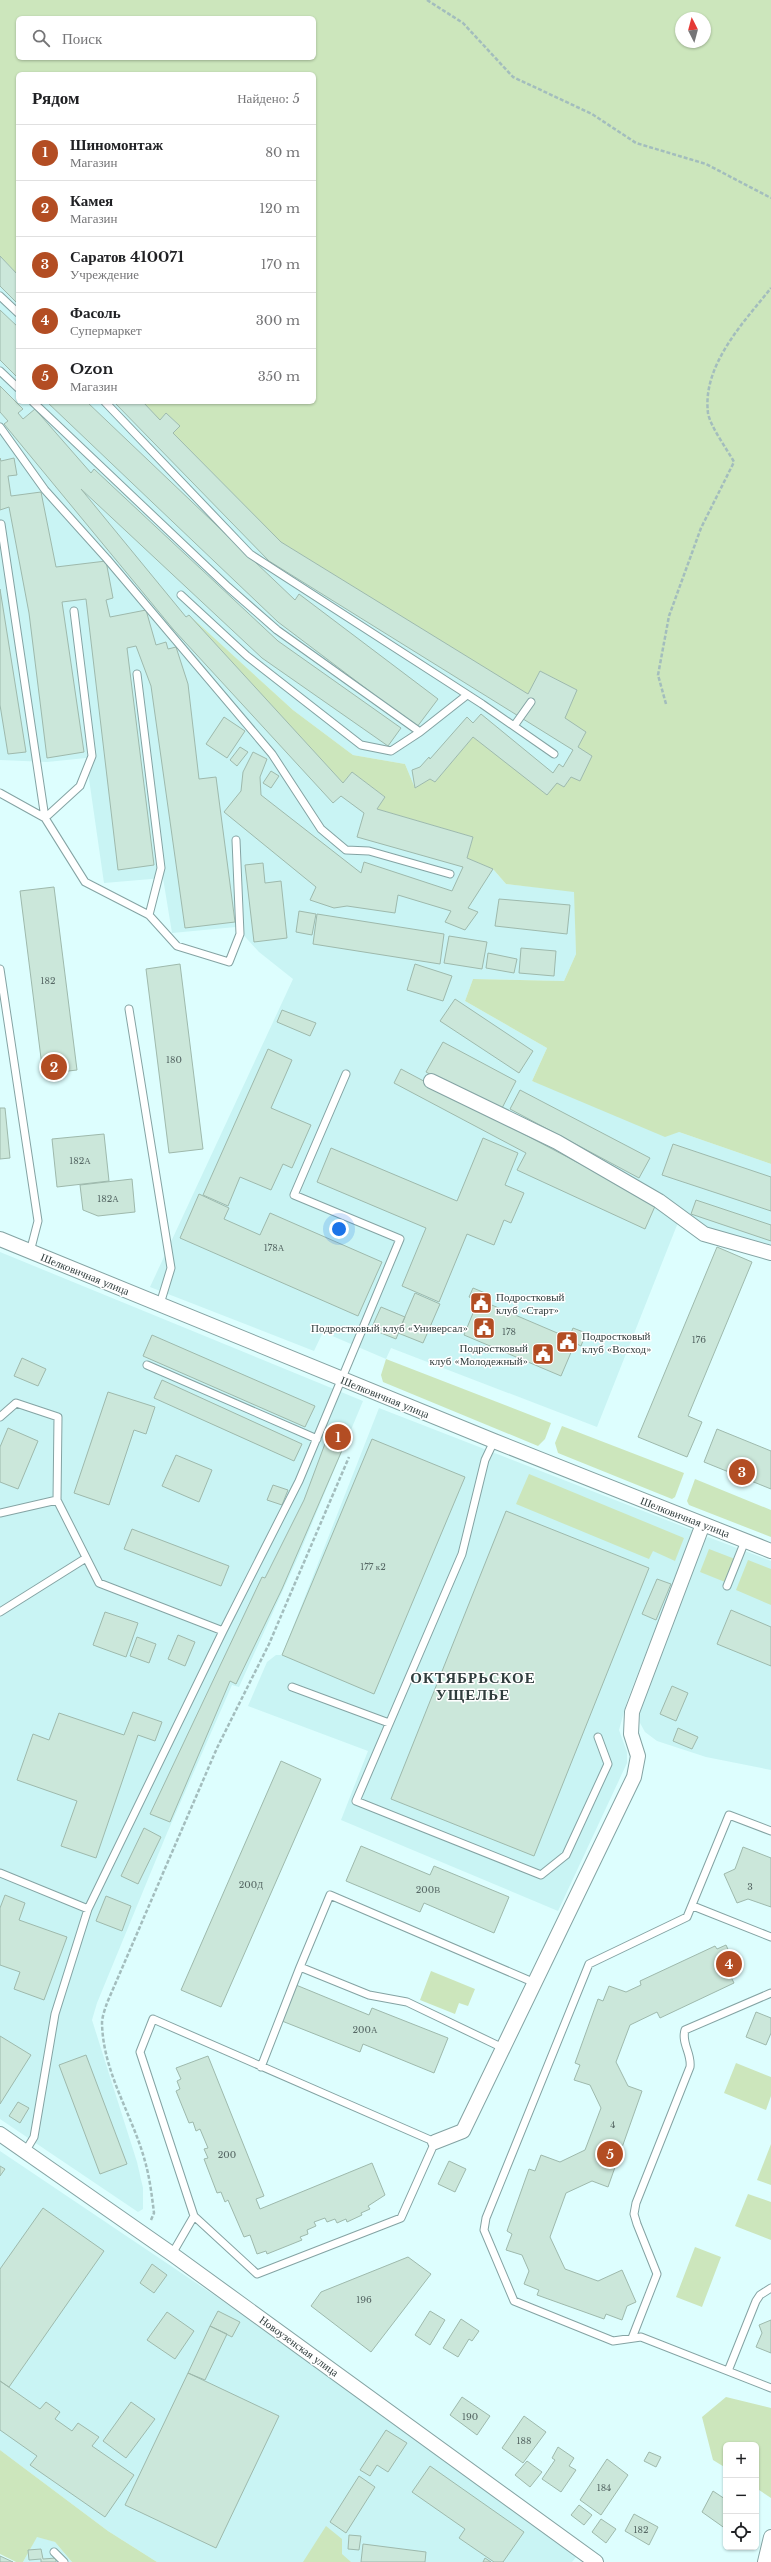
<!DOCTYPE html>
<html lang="ru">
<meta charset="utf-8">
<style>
body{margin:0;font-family:"Libre Baskerville",serif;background:#f2f2f2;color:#202124}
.controls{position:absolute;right:12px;bottom:12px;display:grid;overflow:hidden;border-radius:6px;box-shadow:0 1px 3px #0004}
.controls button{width:36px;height:36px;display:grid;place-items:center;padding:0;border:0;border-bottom:1px solid #e0e0e0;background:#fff;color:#202124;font:20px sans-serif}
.compass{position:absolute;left:675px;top:12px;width:36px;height:36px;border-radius:50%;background:#fff;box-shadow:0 1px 3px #0004;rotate:354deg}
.you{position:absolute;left:339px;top:1229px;width:14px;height:14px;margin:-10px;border:3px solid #fff;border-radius:50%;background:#1a73e8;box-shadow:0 0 0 6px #1a73e833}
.badge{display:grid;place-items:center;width:26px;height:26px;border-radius:50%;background:#b34d23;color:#fff;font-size:13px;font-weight:700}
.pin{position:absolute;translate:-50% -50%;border:2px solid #fff;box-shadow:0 1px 4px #0006}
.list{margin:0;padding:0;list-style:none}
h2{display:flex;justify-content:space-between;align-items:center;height:52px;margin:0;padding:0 16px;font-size:17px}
h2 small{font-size:13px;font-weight:400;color:#757577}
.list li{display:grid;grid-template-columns:26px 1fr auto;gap:12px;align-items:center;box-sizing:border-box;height:56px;padding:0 16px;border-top:1px solid #e0e0e0}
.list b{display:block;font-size:15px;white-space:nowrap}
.list p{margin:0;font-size:13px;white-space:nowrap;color:#757577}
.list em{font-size:13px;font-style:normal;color:#757577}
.icon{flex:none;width:22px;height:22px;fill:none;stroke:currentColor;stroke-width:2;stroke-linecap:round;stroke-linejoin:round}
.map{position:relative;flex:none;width:771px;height:2562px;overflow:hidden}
.search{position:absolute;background:#fff;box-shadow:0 1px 3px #0004;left:16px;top:16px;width:300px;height:44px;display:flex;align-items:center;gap:10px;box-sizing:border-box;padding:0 14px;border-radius:6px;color:#757577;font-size:15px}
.panel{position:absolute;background:#fff;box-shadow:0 1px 3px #0004;left:16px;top:72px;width:300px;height:332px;border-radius:6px}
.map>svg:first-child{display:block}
.built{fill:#c9f4f4}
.green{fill:#cce6bc;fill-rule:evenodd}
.building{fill:#cbe7da;stroke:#9eb9ac}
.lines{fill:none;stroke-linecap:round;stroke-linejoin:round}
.service-casing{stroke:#84a3a3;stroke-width:9}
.minor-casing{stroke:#84a3a3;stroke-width:16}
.path{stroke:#a3bdbd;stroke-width:2.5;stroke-dasharray:4 2;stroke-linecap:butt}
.service{stroke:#fff;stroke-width:7}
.minor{stroke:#fff;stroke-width:14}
.labels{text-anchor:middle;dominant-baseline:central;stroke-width:3;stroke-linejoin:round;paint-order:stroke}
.number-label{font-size:9px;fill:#566764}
.street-label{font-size:11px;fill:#2f3c3c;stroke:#fff}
.poi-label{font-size:11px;fill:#2f3c3c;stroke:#fff;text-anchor:start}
.district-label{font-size:15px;font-weight:bold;letter-spacing:1px;fill:#2f3c3c;stroke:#fff}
</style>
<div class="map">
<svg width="771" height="2562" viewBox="0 0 771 2562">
<rect width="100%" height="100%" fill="#ddfefe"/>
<path class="built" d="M0 256 18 275V402H143L166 413 180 426 540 671 577 690 592 756 580 781 547 795 435 782 430 779 415 788 405 764 353 755 293 710 194 620 344 783 352 772 385 797 377 809 473 837 467 858 493 869 506 884 575 891 576 954 564 981 473 979 465 1001 547 1048 532 1081 771 1164V1245L679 1220 597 1427 391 1348 386 1359 323 1332 314 1351 150 1287 293 979 259 952 236 927 172 933 163 878 104 883 86 758 47 762 0 760Z
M0 1252 363 1401 298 1557 239 1687 232 1685 167 1833 97 2003 92 2020 137 2162 143 2188V2209L138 2212 0 2119Z
M379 1408 692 1530 691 1539 627 1701 619 1730 627 1752V1763L558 1911 341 1820 368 1751 248 1706 267 1662 276 1655H282Z
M708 1537 771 1561V1770L706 1757 657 1741 645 1732 640 1723V1710L700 1543Z
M0 2151 220 2299 577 2556 572 2562H157L108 2531 0 2450Z
M37 2536 55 2542 72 2562H23Z"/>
<path class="green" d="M0 0H771V1164L679 1132 665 1137 532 1081 547 1048 465 1001 473 979 564 981 576 954 574 892 506 884 493 869 467 858 473 837 377 809 385 797 352 772 343 783 189 615 293 710 353 755 405 764 415 788 430 779 435 782 473 737 564 787 571 777 580 780 592 756 578 747 586 732 565 718 577 690 540 671 528 694 281 542 173 433 179 425 166 413 160 420 143 402H314V74H18V275L0 256ZM18 18H314V58H18ZM681 18H705V42H681Z
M386 1359 551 1423 545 1439 538 1446 383 1382 381 1375Z
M562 1426 684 1473 675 1497 672 1499 558 1453 555 1443Z
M529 1474 684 1538 675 1561 653 1551 649 1559 516 1504Z
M695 1479 771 1510V1537L689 1505 687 1501Z
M709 1549 735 1559 725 1582 700 1572Z
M748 1560 771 1569V1605L736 1590Z
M431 1971 475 1989 468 2006 459 2003 455 2014 420 2000Z
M736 2063 771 2077V2096L766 2110 724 2093Z
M771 2144V2185L757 2180Z
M748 2194 771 2202V2240L735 2226Z
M695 2247 721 2257 702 2307 676 2297Z
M726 2397 771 2408V2498L756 2488V2445H726V2468L713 2460 702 2417Z
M0 2450 108 2531 157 2562H72L55 2542 37 2537 23 2562H16L0 2554Z
M326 2526 342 2539V2554L351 2562H303Z"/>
<path class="building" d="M0 256 18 275V304L0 286Z
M0 310 18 327V378L0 360Z
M0 386 23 409 18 413 23 419 35 409 91 473 94 469 278 641 401 728 388 746 262 658 81 489 186 617 189 615 343 783 352 772 385 797 377 809 473 837 467 858 493 869 468 908 478 912 465 930 445 922 451 911 398 895 395 913 347 906 334 908 310 900 316 887 224 812 241 791 243 772 253 752 267 759 260 777 261 795 361 873 364 862 452 891 463 867 357 837 364 813 341 796 333 803 173 629 4 424 8 421 0 412Z
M47 402H87L295 600 299 594 438 699 417 727 278 622Z
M114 402H143L160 420 166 413 180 426 173 433 281 542 528 694 540 671 577 690 565 718 586 732 578 747 592 756 580 781 571 777 564 787 557 783 547 795 473 737 435 782 430 779 415 788 412 770 420 767 429 757 430 759 467 717 473 723 481 714 553 773 559 764 563 767 573 750 269 561Z
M0 458 1 461 14 458 17 475 8 476 11 496 41 492 56 567 106 561 113 598 106 600 110 617 146 610 156 645 166 642 168 649 176 647 188 684 199 779 216 777 235 922 185 928 151 686 136 646 127 648 154 865 118 870 86 599 62 602 84 752 47 758 29 613 9 507 0 510Z
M0 589 26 752 8 754 0 705Z
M224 717 245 731 227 758 206 744Z
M240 747 248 752 237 766 230 760Z
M271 771 279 776 271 788 263 783Z
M263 863 265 883 281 881 287 938 254 942 245 865Z
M54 887 77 1070 43 1074 20 891Z
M499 899 570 905 567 934 495 926Z
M299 911 316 914 312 935 296 932Z
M317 914 444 934 440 964 313 944Z
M449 936 487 942 482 969 444 963Z
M521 948 556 951 554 976 519 973Z
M488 953 517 959 514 973 486 968Z
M180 964 203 1149 169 1153 146 969Z
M415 964 452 976 443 1001 407 990Z
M455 999 533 1051 519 1073 440 1021Z
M282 1010 316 1023 310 1036 277 1022Z
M443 1042 516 1081 500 1112 426 1072Z
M268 1049 292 1060 271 1108 311 1125 292 1168 283 1164 271 1190 240 1177 228 1206 203 1195Z
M401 1069 656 1204 645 1229 517 1170 526 1153 394 1083Z
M520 1090 650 1158 639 1178 510 1109Z
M0 1108H5L10 1158 0 1159Z
M104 1134 109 1181 57 1187 52 1139Z
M483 1138 518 1153 505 1185 524 1193 511 1223 504 1220 494 1245 467 1234 439 1302 402 1286 426 1228 317 1182 331 1148 457 1201Z
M673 1144 771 1177V1211L662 1175Z
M132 1179 135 1212 98 1216 83 1210 80 1185Z
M199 1194 229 1208 224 1219 260 1235 270 1213 382 1262 358 1316 180 1238Z
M696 1200 771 1225V1241L691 1214Z
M717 1247 752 1262 688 1416 702 1422 687 1457 638 1437Z
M473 1288 490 1295 487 1303 569 1338 573 1328 586 1333 581 1346 575 1343 561 1376 464 1335 478 1301 469 1297Z
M415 1293 440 1304 423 1343 398 1333Z
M381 1307 405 1317 396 1339 371 1329Z
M152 1335 315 1406 305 1427 143 1356Z
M22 1358 46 1369 38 1386 14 1376Z
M162 1380 302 1444 294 1461 154 1398Z
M108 1392 155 1407 146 1434 134 1430 109 1505 74 1493Z
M339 1425 350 1429 343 1445 333 1441Z
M8 1428 38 1441 18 1489 0 1482V1447Z
M717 1429 771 1451V1489L704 1462Z
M372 1439 465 1477 374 1694 282 1655Z
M326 1441 343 1448 282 1589 236 1684 230 1681 170 1822 150 1814 262 1577 265 1578 304 1500Z
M176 1455 212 1470 199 1502 162 1486Z
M273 1485 288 1490 282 1505 267 1500Z
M506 1511 649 1568 534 1856 391 1799Z
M132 1529 229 1566 221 1586 124 1549Z
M657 1579 671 1584 656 1620 642 1614Z
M731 1610 771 1627V1666L717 1644Z
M105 1612 138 1623 126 1657 93 1645Z
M178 1635 195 1642 185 1666 168 1659Z
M137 1637 156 1644 149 1663 130 1656Z
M672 1686 688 1693 676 1721 660 1714Z
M133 1712 162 1722 155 1741 138 1735 96 1858 61 1846 77 1801 17 1780 33 1734 49 1740 59 1713 124 1735Z
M678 1728 698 1737 692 1749 673 1741Z
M281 1761 321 1779 221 2007 181 1990Z
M144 1828 161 1837 138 1884 121 1876Z
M361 1846 430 1875 434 1866 509 1897 494 1933 424 1903 420 1912 346 1881Z
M743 1847 771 1858V1907L748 1899 737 1903 724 1874 735 1869Z
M5 1895 25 1903 19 1920 67 1937 44 2000 14 1989 20 1972 0 1965V1908Z
M106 1896 131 1906 122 1931 96 1921Z
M726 1945 739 1973 731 1977 734 1983 660 2018 657 2012 630 2025 616 2062 628 2086 642 2091 608 2187 592 2181 566 2193 550 2237 565 2269 598 2281 622 2270 636 2302 627 2306 622 2320 606 2314 604 2319 537 2295 539 2290 524 2284 529 2271 522 2255 506 2250 512 2234 507 2231 529 2169 535 2171 541 2155 560 2162 585 2150 601 2108 590 2085 574 2080 580 2065 575 2063 598 1999 603 2001 609 1986 626 1992 641 1985 640 1981 715 1946 717 1949Z
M296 1985 369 2015 372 2008 448 2038 434 2073 363 2044 360 2052 282 2021Z
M756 2012 771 2018V2033L766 2045 746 2037Z
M0 2036 31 2055 0 2104Z
M86 2055 127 2164 100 2174 59 2065Z
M208 2056 264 2196 256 2199 260 2209 372 2163 385 2195 368 2206 370 2209 361 2213 362 2215 347 2222 346 2219 337 2223 335 2219 327 2222 325 2218 314 2222 316 2226 307 2230 308 2234 300 2237 302 2240 267 2254 266 2251 257 2254 250 2235 244 2237 228 2200 225 2202 221 2192 217 2193 204 2159 208 2158 204 2149 208 2148 200 2129 196 2131 193 2122 189 2123 176 2091 180 2089 177 2081 181 2079 176 2068Z
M18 2102 29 2108 20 2123 9 2116Z
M449 2161 466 2169 455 2192 438 2184Z
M0 2166 5 2169 0 2176Z
M43 2208 104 2251 9 2387 0 2381V2269Z
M408 2257 431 2274 371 2352 311 2306 321 2292Z
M152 2264 167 2275 154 2293 140 2283Z
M218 2311 240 2322 232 2337 210 2326Z
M430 2311 445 2320 430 2345 415 2335Z
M167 2312 194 2331 175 2359 147 2340Z
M461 2319 479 2331 472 2341 469 2339 458 2357 443 2348Z
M771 2320V2353L756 2347 762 2333 759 2325Z
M210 2326 227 2334 205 2380 188 2373Z
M188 2373 279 2416 216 2548 125 2505Z
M0 2381 40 2409 46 2402 60 2412 55 2419 72 2431 78 2423 99 2437 92 2446 134 2475 105 2517 30 2465 37 2456 0 2430Z
M462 2397 490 2416 477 2435 450 2415Z
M131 2402 155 2419 126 2458 103 2441Z
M524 2416 546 2432 523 2463 502 2448Z
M386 2430 407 2443 388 2472 377 2465 370 2476 360 2470Z
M558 2447 574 2458 569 2466 576 2470 561 2492 542 2479 555 2460 552 2458Z
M649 2452 661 2457 656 2467 644 2461Z
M607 2459 628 2475 601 2515 580 2500Z
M527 2461 542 2472 530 2487 515 2475Z
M430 2466 524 2532 503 2562H494L459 2538 465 2529 412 2492Z
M359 2476 375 2487 346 2533 330 2522Z
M713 2491 725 2499 726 2497V2529L702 2512Z
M579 2505 592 2515 584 2525 571 2515Z
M634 2514 658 2527 649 2545 625 2531Z
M601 2519 616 2529 606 2543 592 2532Z
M349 2535 361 2536 359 2550 348 2549Z
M363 2544 426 2552 425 2562H361Z
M41 2549 43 2559 56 2558V2562H41V2559L29 2560 28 2550Z
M0 2556 13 2562H0Z
M485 2558 491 2562H483Z"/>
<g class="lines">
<g class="service-casing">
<path id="service" d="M0 296 18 313
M0 371 18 388
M33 402 228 587 277 630 420 732
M105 402 250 554 482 704 554 754
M0 427 45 490 107 559 272 754 321 829 346 850 369 851 450 874
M1 524 45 818 85 882 149 915 177 946 229 962 240 934 236 840
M181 595 247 656 361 745 391 751 420 732 467 695
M137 674 161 868 149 915
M514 726 531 702
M0 793 45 818 80 786 92 756 74 611
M0 969 38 1221 30 1252
M129 1009 171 1268 160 1304
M147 1365 317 1439
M0 1417 16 1403 58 1417 57 1500 99 1583 223 1631
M494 1441 485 1460 462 1554 356 1801 541 1875 566 1855 608 1764 598 1737
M0 1513 57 1500
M727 1586 745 1541
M0 1612 86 1558
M292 1687 389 1723
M771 1831 729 1815 687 1917 589 1964 486 2218 484 2230 514 2301 613 2341 641 2337 771 2388
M0 1873 88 1909
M693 1906 771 1937
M300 1967 330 1895 535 1983
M261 2067 300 1967 369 1995 407 2002 503 2048
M25 2152 34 2137 55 2014 88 1909 223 1631 299 1481 400 1239 294 1195 346 1074
M172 2254 194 2216 140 2052 153 2019 435 2142 401 2218 257 2274 194 2216
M632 2338 657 2274 637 2224 634 2214 636 2203 690 2067C692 2054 681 2043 685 2030L771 1993
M728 2371 756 2301 760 2295 771 2288
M54 2552 64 2562"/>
</g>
<g class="minor-casing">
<path id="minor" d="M431 1081 557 1142 659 1201 704 1234 771 1253
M0 1239 494 1441 771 1551
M0 2134 172 2254 596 2562
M435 2142 463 2131 634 1777 638 1756 631 1734 632 1712 703 1524
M765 2562 771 2537"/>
</g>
<path class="path" d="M427 0 463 23 513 77 592 114 636 143 706 164 771 198
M666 704 658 675 669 616 701 528 734 462C727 449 710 426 708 413 702 365 744 322 771 288
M151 2220 154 2213C152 2197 150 2180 146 2165 134 2117 103 2074 102 2023 102 2017 105 2009 107 2003L217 1748 269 1644 349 1457"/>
<use href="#service" class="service"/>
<use href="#minor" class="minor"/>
</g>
<defs>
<g id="civic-square" transform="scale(1.15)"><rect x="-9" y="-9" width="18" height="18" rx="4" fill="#b34d23" stroke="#fff"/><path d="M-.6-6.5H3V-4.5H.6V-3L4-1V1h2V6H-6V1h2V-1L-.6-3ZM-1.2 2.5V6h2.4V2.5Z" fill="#fff"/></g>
</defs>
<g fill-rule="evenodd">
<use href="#civic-square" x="481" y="1303"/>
<use href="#civic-square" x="484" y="1328"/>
<use href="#civic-square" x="567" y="1342"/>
<use href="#civic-square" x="543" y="1354"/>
</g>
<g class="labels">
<g class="number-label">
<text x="48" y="980">182</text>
<text x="174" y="1059">180</text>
<text x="80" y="1160">182А</text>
<text x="108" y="1198">182А</text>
<text x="274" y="1247">178А</text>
<text x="509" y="1331">178</text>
<text x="699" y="1339">176</text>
<text x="373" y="1566">177 к2</text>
<text x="251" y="1884">200Д</text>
<text x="750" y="1886">3</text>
<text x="428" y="1889">200В</text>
<text x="365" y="2029">200А</text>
<text x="613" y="2124">4</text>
<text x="227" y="2154">200</text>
<text x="364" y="2299">196</text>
<text x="470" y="2416">190</text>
<text x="524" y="2440">188</text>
<text x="604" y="2487">184</text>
<text x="641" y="2529">182</text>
</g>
<g class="street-label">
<text transform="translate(85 1274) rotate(22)">Шелковичная улица</text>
<text transform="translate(385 1397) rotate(22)">Шелковичная улица</text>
<text transform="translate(685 1517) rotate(21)">Шелковичная улица</text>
<text transform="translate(299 2346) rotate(36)">Новоузенская улица</text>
</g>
<g class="poi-label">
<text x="496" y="1297">Подростковый<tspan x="496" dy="13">клуб «Старт»</tspan></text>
<text x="468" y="1328" text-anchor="end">Подростковый клуб «Универсал»</text>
<text x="582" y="1336">Подростковый<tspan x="582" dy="13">клуб «Восход»</tspan></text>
<text x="528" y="1348" text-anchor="end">Подростковый<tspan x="528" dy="13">клуб «Молодежный»</tspan></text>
</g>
<g class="district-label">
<text x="473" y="1677">ОКТЯБРЬСКОЕ<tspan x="473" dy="17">УЩЕЛЬЕ</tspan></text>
</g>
</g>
</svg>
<div class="controls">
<button>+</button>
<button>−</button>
<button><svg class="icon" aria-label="locate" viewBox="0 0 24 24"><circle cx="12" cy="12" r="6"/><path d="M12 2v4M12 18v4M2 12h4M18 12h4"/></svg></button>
</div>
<svg class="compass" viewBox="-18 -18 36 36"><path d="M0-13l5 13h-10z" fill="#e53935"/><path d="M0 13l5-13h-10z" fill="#757577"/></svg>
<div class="you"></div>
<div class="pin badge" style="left:338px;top:1437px">1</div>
<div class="pin badge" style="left:54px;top:1067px">2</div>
<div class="pin badge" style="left:742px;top:1472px">3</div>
<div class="pin badge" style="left:729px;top:1964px">4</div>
<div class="pin badge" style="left:610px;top:2154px">5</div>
<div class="search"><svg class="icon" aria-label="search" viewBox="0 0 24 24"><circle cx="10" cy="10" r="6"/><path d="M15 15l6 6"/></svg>Поиск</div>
<section class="panel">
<h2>Рядом<small>Найдено: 5</small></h2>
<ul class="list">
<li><span class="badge">1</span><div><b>Шиномонтаж</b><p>Магазин</p></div><em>80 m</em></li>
<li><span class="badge">2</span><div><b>Камея</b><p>Магазин</p></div><em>120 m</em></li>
<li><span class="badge">3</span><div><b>Саратов 410071</b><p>Учреждение</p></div><em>170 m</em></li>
<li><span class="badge">4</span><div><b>Фасоль</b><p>Супермаркет</p></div><em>300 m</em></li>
<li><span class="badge">5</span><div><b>Ozon</b><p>Магазин</p></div><em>350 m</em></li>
</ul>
</section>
</div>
